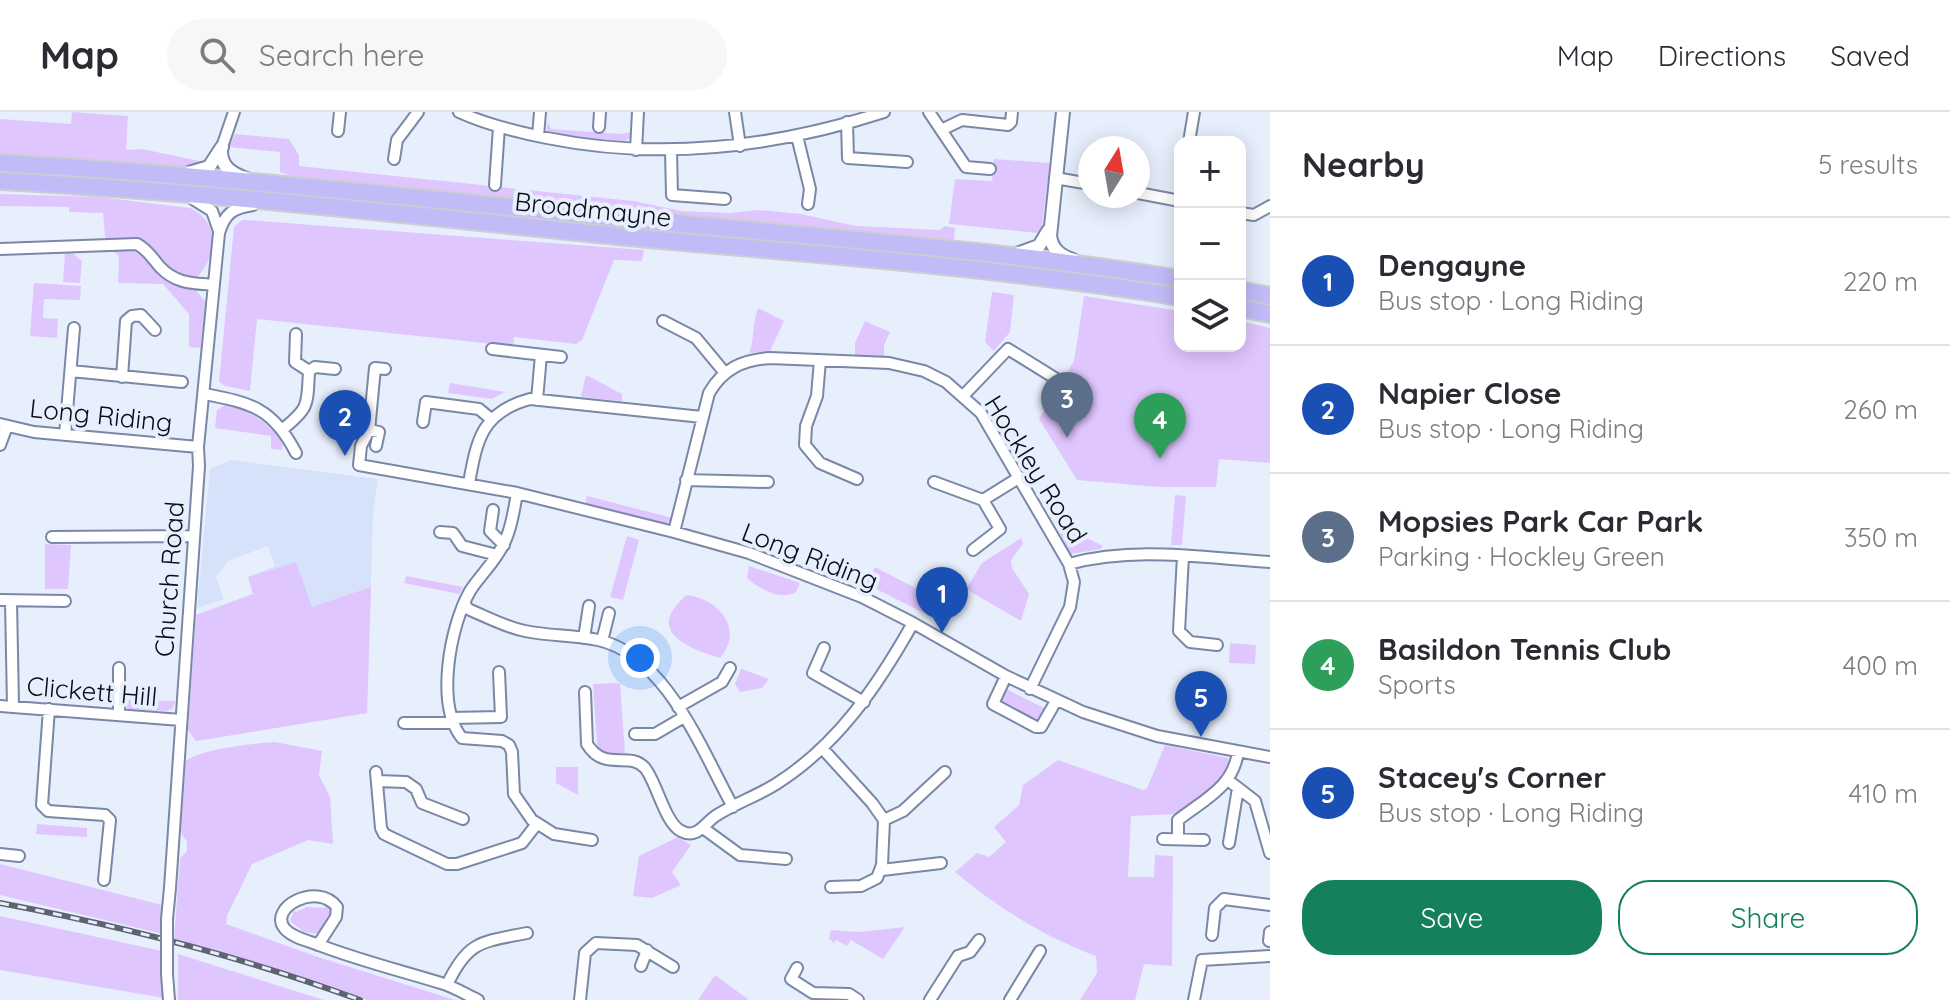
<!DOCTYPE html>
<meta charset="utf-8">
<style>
body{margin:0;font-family:Quicksand,sans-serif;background:#f7f7f7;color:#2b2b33}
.controls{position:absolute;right:24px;top:24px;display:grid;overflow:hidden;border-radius:16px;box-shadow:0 4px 20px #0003}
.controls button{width:72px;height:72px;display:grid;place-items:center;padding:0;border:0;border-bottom:2px solid #e1e1e2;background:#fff;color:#2b2b33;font:40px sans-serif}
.compass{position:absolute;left:1078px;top:24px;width:72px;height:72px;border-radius:50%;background:#fff;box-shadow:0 4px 20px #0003;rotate:11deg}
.you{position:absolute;left:640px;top:546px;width:28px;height:28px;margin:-20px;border:6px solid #fff;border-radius:50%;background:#1a73e8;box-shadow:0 0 0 12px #1a73e833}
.badge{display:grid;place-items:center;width:52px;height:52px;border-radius:50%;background:#14805c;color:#fff;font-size:26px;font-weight:700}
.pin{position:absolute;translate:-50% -66px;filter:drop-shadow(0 2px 4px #0008)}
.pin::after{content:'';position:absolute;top:42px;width:28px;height:24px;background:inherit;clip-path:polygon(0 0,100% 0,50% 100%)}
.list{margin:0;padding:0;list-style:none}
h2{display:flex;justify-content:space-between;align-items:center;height:104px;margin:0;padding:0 32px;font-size:34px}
h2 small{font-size:26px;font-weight:400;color:#7c7c81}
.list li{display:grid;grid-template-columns:52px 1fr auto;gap:24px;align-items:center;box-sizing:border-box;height:128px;padding:0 32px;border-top:2px solid #e1e1e2}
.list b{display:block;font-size:30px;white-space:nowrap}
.list p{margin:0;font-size:26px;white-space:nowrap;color:#7c7c81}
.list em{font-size:26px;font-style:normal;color:#7c7c81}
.actions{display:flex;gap:16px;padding:24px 32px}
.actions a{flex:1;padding:18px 0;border:2px solid #14805c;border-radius:32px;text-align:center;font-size:28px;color:#14805c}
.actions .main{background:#14805c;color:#fff}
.icon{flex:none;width:44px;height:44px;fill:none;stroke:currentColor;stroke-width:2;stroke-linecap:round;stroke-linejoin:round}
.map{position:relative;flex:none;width:1270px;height:888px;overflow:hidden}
header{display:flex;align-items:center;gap:48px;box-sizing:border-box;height:112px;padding:0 40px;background:#fff;border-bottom:2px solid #e1e1e2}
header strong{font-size:38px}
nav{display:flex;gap:44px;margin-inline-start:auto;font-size:28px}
.search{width:560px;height:72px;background:#f7f7f7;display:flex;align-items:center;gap:20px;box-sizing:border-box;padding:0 28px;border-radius:44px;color:#7c7c81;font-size:30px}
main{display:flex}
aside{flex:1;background:#fff}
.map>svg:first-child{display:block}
.built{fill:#d6e2fa}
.green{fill:#e0c6ff}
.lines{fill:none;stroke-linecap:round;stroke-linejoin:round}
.minor-casing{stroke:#7988a6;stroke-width:14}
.tertiary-casing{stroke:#7988a6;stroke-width:16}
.primary-casing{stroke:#cdced1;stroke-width:20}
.minor{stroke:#fff;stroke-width:10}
.tertiary{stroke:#fff;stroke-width:12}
.primary{stroke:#c1bcf7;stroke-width:16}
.rail-casing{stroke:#5e646f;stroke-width:6}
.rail{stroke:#e8effc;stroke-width:3;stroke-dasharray:9;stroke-linecap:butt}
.minor-bridge-casing{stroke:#7988a6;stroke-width:14;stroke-linecap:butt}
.minor-bridge{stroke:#fff;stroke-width:10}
.labels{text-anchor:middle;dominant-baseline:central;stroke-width:8;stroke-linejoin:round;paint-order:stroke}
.street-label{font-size:26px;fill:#070c17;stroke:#e8effc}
</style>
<header>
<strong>Map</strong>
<div class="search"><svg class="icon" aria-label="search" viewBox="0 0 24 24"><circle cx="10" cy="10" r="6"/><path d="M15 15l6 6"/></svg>Search here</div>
<nav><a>Map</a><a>Directions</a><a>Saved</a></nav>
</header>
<main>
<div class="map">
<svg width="1270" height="888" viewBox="0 0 1270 888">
<rect width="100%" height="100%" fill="#e8effc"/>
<path class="built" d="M231 348 378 367 373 402 367 601 196 629 188 618 196 503 253 482 248 465 275 454 268 434 228 449 216 465 224 487 197 496 210 357Z"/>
<path class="green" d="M72 0 128 4 126 38 142 37 209 51 190 56 84 48H0V7L71 12Z
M548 10 551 17 620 22 631 20 630 26 624 30 551 21 546 17Z
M235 22 289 27 299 43V54L633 89 682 99 729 101 758 98 801 102 856 114 940 118 945 114 955 116 954 129 887 125 502 91 484 84 293 65 280 60V40L229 35Z
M994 47 1050 51 1042 114 1037 121 949 112 955 67 992 69Z
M0 82 99 85 190 96C223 111 216 149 193 169V175L205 189 201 236 189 235V202L163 172 118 171 119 144 106 134 103 101 69 100V95L0 94Z
M242 108H246L644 138 642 149 614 148 582 228 576 232 514 225 513 234 257 207 250 279 225 274 219 270 234 115Z
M65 140 72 141 82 149 80 171 63 170Z
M34 171 81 174 80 188 44 187 43 206 58 207 57 226 30 224Z
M992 180 1014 183 1010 220 994 239 985 230Z
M1084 184 1180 199V234H1240V209L1270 216V351L1219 347 1216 375H1159L1077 368 1039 307 1074 249Z
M758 196 784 209 770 239 749 241C755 226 752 211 758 196Z
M865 209 890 220 884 233V245L855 243V231Z
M586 263 622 282V289L581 285Z
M450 271 505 280 492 287 448 281Z
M225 293C251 299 266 309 283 330L282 338 271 337V324L215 316 217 298Z
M1175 383 1186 384 1182 433H1171Z
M587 384 673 406 672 409 664 412 585 392Z
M1056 411 1103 434 1101 437 1071 442 1055 412Z
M627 424 639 428 623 488 610 485Z
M1021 426 1023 432 1011 448 1012 456 1029 482 1021 509 966 477 982 451Z
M45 432 71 433 68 477H45Z
M296 450 312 495 371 475 367 601 196 629 188 618 196 503 253 482 248 465Z
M749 454 800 471 796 480C781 489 759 477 747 466Z
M875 455 946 492 938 508 866 472Z
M406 464 463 475 459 482 404 471Z
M686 483C718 486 745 517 720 546 703 541 661 528 670 504 673 496 680 489 686 483Z
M1230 531 1256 533 1255 552 1229 551Z
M741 557H742L769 567 762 576 740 580 735 572Z
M620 571 625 641C614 642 602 645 597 632L593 572Z
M1002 575 1048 598 1039 613 998 594Z
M124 588 175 589 173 596 167 599 129 597 125 595Z
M275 630 322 639 319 663 330 685 333 732 308 728 252 752 227 804 226 812 318 845 455 888H367L287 861 174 828 180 746 187 739V730L180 719 184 650C202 636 251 632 275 630Z
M1165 633 1228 646 1229 654 1224 666 1176 702 1131 704 1128 765H1154L1155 743 1173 744 1172 854 1144 852 1135 888H1080L1097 861 1096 844C1044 825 998 796 955 760L977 741 989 745 1006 730 994 715 1019 693 1023 673 1058 648 1143 678 1147 676Z
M556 655H578V683L556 671Z
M37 712 87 716V725L36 722Z
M678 725 691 733 672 760 681 773 652 786 633 784 639 744Z
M0 752 162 793 167 823 0 783Z
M326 793 331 796 332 804 317 822 304 820 290 809 294 798 296 800 307 795 324 796Z
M0 804 162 839 164 886 0 858Z
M905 815 883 847 851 828 847 834 836 828 834 831 829 827 831 818 858 820Z
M178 842 324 888H178Z
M715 863 749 888H698Z"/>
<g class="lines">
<g class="minor-casing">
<path id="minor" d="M459 0C487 13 517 20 547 26 661 49 773 36 884 0
M735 0 740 34
M929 0 966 55 990 57
M847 10 848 46 907 50
M599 15 600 0
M941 18 962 8 1008 13 1011 10 1012 0
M338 19 340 0
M538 24 540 0
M797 24 810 77 808 92
M1189 30 1194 0
M222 35 234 0
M636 38 638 0
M671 39 672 83 725 87
M394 47 397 28 418 0
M1055 66 1090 72
M495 73 499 15
M1138 81 1180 89
M193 87 212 99 219 119
M1240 101 1254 103 1270 94
M0 137 137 132C148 138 153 147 160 155 176 172 193 171 214 173
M663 209 696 226 725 261
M492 237 561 245
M820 248 817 284 806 314 805 333 820 351 857 367
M385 257 375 256 369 318 361 334 359 353 517 381 674 420 749 441 862 485 913 511 1006 564 1083 600 1157 624 1270 645
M71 259 182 270
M309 259 315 255 335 257
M122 265 126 209 132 204 141 203 155 218
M205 282C251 291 273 296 296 341
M964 283 1008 237 1058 268
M537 288 541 243
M423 310 426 290 479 297 491 307
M0 312 34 320 198 335
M283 317C310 295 307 293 309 259L295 250 296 222
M369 318 379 320 376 334
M65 323 74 216
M0 333 7 314
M686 368 768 370
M934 370 983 388 1020 365
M469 371C477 327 482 300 530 287L702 305
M517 381C514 397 512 415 505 429 497 448 481 462 470 479 450 514 435 593 462 626L502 629 509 633 512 640 514 682 532 708 554 722 592 728
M493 398 490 419 504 433
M440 420 453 421 462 434 497 443
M674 420 709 281C723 257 742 248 770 246L889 251 924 259 946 270 981 301 1069 452 1074 470 1070 495 1030 577
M52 425 194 424
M973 438 1000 417 983 388
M1183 444 1179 519 1190 530 1217 533
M1069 452C1135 434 1203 446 1270 450
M0 488 65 489
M11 489 13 594
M465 492 468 497C487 505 505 515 525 519 549 524 574 523 598 528 666 543 702 639 733 695
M584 526 589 494
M602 529 609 501
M824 536 813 561 864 590
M1006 564 993 592 1036 615H1041L1056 589
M585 580 587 632C605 661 629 638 645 656 657 671 665 711 681 719 698 728 705 710 717 703 736 691 757 684 776 672 838 633 878 573 913 511
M0 594 181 608
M678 595 722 570 730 556
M49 597 42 693 48 699 105 703 110 708 104 768
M119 603V556
M451 606 501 605 499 560
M404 611H453
M635 622H655L684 605
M822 636 872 691 884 708 882 753 877 766 861 774 831 775
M376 660 381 716 384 722 447 752H457L522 731 536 713
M377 669 406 670 416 677 422 691 463 707
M1229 669 1255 689 1270 741
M884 708 903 699 945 660
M703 716 740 743 786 747
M1163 727 1204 728
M1178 727V708C1205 687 1233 675 1238 640
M1229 731 1238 676
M0 742 19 744
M882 758 941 751
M170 776 199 354 198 335 219 121C225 101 233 96 253 93
M1212 823 1215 796 1224 787 1270 793
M1269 829 1270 820
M318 833 336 805 337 795C317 769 267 796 285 817 293 826 309 829 319 833 361 849 402 859 444 872 456 876 467 883 478 888
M641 854 647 838
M797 856 791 867 813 881 849 882 858 888
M167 862 169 888
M447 873C468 828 482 830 527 821
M580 888 585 841 596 831 637 833 673 855
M930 888 958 844 970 840 979 828
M1010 888 1040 839
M1194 888 1202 848 1270 844"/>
</g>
<g class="tertiary-casing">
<path id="tertiary" d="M1063 0 1050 124C1052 138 1061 144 1073 148
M221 39C221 55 232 62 247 67
M189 61 209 55 222 35
M1017 142 1039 134 1048 119"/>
</g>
<g class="primary-casing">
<path id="primary" d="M0 51C213 63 426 87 639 108 819 125 1001 138 1180 167
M0 69C209 80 418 104 627 125 811 142 997 155 1180 185
M1240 178 1270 184
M1240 196 1270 202"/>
</g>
<use href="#minor" class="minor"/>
<use href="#tertiary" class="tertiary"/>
<use href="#primary" class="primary"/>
<g class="rail-casing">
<path id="rail" d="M0 791C122 814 243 845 360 888"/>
</g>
<use href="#rail" class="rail"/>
<g class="minor-bridge-casing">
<path id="minor-bridge" d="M167 862V807L170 776"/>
</g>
<use href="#minor-bridge" class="minor-bridge"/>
</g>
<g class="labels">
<g class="street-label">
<text transform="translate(593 97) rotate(6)">Broadmayne</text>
<text transform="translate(101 303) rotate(6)">Long Riding</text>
<text transform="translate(1036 357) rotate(58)">Hockley Road</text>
<text transform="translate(810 444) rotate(21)">Long Riding</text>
<text transform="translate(169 467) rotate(-86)">Church Road</text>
<text transform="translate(92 579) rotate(5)">Clickett Hill</text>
</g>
</g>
</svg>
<div class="controls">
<button>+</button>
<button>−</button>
<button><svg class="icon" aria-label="layers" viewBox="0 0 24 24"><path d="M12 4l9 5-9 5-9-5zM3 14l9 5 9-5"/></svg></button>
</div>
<svg class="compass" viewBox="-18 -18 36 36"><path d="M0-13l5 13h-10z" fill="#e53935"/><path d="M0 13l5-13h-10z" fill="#7c7c81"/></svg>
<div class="you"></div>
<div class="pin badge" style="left:942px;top:521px;background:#1a4fb4">1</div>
<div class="pin badge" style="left:345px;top:344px;background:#1a4fb4">2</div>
<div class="pin badge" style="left:1067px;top:326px;background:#5c6f8a">3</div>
<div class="pin badge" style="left:1160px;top:347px;background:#2e9e5b">4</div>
<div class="pin badge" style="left:1201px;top:625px;background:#1a4fb4">5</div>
</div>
<aside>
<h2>Nearby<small>5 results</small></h2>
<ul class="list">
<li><span class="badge" style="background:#1a4fb4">1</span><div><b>Dengayne</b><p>Bus stop · Long Riding</p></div><em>220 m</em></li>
<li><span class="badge" style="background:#1a4fb4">2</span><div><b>Napier Close</b><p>Bus stop · Long Riding</p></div><em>260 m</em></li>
<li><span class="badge" style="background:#5c6f8a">3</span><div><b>Mopsies Park Car Park</b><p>Parking · Hockley Green</p></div><em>350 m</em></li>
<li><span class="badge" style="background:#2e9e5b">4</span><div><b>Basildon Tennis Club</b><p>Sports</p></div><em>400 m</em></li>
<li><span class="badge" style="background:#1a4fb4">5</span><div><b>Stacey's Corner</b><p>Bus stop · Long Riding</p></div><em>410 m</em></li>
</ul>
<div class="actions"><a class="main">Save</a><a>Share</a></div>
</aside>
</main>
